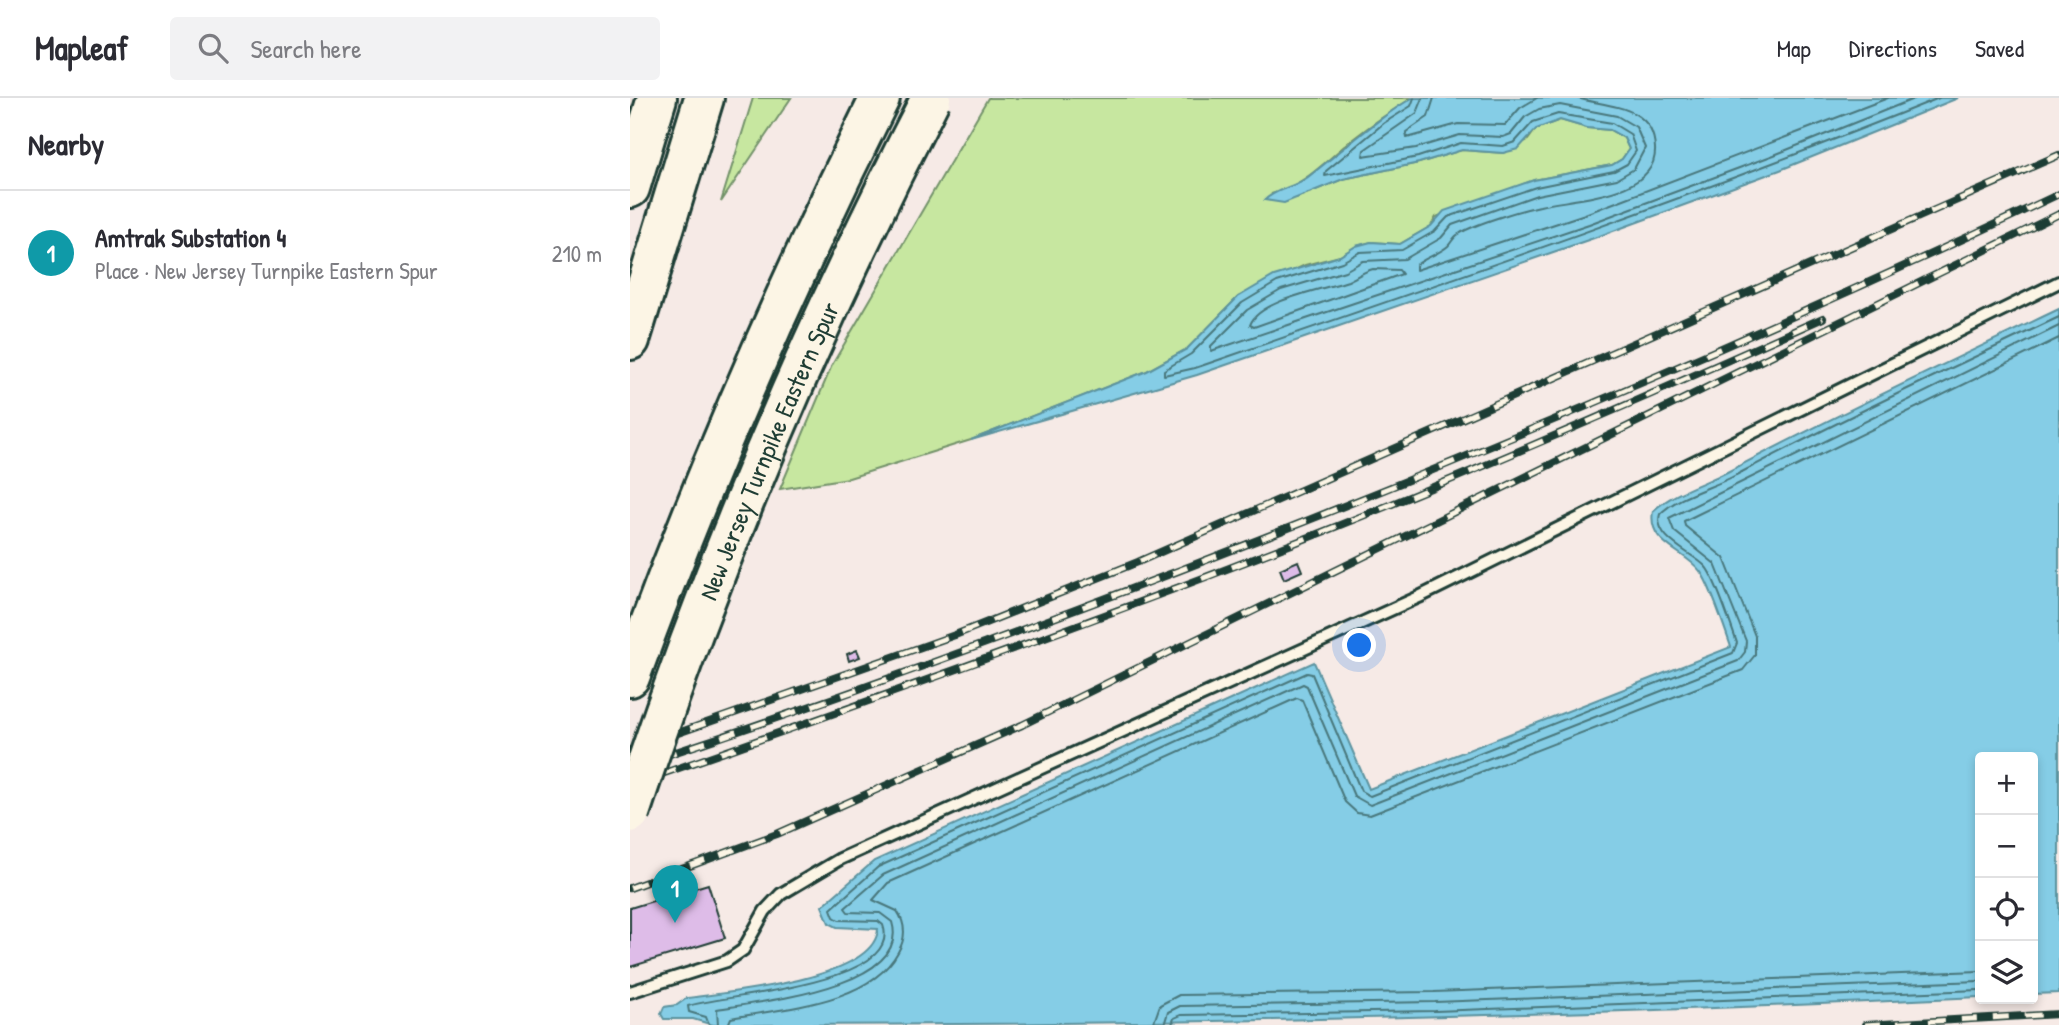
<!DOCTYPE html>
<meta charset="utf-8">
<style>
body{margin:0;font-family:"Patrick Hand",sans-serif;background:#f2f2f3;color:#2b2b33}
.controls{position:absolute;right:21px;bottom:21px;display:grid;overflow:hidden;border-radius:7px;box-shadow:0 4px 10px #0003}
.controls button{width:63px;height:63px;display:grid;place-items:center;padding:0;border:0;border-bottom:2px solid #e1e1e2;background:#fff;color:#2b2b33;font:35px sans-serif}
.you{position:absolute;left:730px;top:548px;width:24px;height:24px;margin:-18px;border:5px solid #fff;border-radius:50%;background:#1a73e8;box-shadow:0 0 0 10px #1a73e833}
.badge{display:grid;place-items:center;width:46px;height:46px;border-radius:50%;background:#d1495b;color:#fff;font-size:23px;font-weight:700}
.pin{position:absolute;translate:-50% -58px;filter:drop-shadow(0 2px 4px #0008)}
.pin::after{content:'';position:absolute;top:37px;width:24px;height:21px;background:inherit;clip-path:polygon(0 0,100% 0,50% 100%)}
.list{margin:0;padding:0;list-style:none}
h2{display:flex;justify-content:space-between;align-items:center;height:91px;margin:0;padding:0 28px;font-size:30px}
h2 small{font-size:23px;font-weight:400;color:#7c7c81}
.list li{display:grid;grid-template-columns:46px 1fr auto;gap:21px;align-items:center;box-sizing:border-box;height:126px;padding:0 28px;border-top:2px solid #e1e1e2}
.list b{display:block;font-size:26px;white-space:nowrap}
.list p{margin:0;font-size:23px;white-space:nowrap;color:#7c7c81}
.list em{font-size:23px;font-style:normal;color:#7c7c81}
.icon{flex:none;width:38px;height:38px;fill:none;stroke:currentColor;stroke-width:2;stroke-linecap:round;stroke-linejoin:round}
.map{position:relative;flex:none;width:1429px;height:927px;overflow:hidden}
header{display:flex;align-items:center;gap:42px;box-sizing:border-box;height:98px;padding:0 35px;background:#fff;border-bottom:2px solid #e1e1e2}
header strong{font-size:33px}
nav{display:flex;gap:38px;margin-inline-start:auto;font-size:24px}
.search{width:490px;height:63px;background:#f2f2f3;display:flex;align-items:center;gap:18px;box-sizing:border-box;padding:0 24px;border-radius:7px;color:#7c7c81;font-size:26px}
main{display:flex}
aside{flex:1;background:#fff}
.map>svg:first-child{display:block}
.green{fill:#c7e7a0;stroke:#73926a;stroke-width:2}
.water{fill:#85cde6;stroke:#5c939f;stroke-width:2}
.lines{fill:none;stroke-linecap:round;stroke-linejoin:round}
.shore{stroke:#48777b;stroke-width:2}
.building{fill:#debce8;stroke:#1f3d34;stroke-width:2}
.service-casing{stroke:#1f3d34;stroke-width:16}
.motorway-casing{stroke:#1f3d34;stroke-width:44}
.service{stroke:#fcf5e5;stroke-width:10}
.motorway{stroke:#fcf5e5;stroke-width:38}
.rail-casing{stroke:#1f3d34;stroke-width:8}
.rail{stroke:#fcf5e5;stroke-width:5;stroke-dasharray:16;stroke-linecap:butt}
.motorway-bridge-casing{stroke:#1f3d34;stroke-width:44;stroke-linecap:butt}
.motorway-bridge{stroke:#fcf5e5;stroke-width:38}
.labels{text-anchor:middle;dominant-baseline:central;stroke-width:7;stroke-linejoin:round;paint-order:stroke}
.street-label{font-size:26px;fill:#1f3d34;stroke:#fcf5e5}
</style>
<header>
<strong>Mapleaf</strong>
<div class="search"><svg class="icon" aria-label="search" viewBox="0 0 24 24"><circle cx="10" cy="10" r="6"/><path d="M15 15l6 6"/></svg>Search here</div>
<nav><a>Map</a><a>Directions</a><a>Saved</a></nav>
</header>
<main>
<aside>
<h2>Nearby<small></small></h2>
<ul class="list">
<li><span class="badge" style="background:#0f9aa8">1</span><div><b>Amtrak Substation 4</b><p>Place · New Jersey Turnpike Eastern Spur</p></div><em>210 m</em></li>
</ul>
</aside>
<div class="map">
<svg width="1429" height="927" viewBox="0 0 1429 927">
<rect width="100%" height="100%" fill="#f6eae6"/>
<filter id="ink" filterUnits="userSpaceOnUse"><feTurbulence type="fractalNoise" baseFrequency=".0143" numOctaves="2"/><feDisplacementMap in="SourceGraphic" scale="14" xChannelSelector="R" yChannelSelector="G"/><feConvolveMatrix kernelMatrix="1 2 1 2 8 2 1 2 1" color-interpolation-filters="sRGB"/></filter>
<g filter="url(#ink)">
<path class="green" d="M123 0H161L91 104Z
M358 0H782C761 13 742 26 723 41 697 61 674 89 641 96L666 100 713 81 789 65 832 52 873 55 898 42 906 31 930 22 957 30 980 32 994 40 999 51 992 61 982 67 904 82 806 119 801 128 770 146 741 144 727 148 710 158 675 167 608 199 557 251 517 273 341 342 219 380 150 391 202 267Z"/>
<path class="water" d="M782 0H1328L1150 72 964 140 567 277 341 342 517 273 557 251 608 199 644 178 710 158 726 148 741 144 770 146 801 128 814 113 904 82 982 67 992 61 999 51 994 40 980 32 957 30 930 22 906 31 888 51 873 55 832 52 789 65 713 81 654 105 635 102C645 91 665 89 678 79 713 52 744 23 782 0Z
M1429 211V895L1403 896V659H1350V899C928 919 506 927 83 927L63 921H34L31 916 34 909 47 907 57 900C98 894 245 882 248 831L207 829 199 825 192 808 244 763 684 564 739 691 1101 549C1096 534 1079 484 1070 473 1054 452 1017 446 1023 413 1044 393 1077 385 1103 371 1210 315 1320 263 1429 211Z"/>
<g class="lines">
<path class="shore" d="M784 0 781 8 754 25 696 73 695 78 788 59 831 45 873 48 885 44 903 24 928 16 982 25 1000 36 1006 53 997 66 984 73 906 89 818 119 805 133 772 152 730 154 712 164 647 184 612 205 561 256 534 272V277L565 270C815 184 1064 99 1309 0
M793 0 787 15 734 52 733 58 786 50 830 37 873 39 881 36 895 19 909 11 930 7 987 18 1006 29 1015 50 1004 71 987 81 907 97 822 127 811 140 775 161 733 163 715 173 651 192 617 212 581 248V253L959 126 1144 57 1286 0
M804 0 798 19 776 34 777 40 828 26 875 27 890 10 907 0
M947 0C977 9 1023 6 1025 50 1028 99 942 100 910 108 891 112 844 126 829 136 824 138 822 144 818 148 809 156 796 159 786 167V172L955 116 1258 0
M743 171 769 172 772 176 624 229 620 227C628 202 695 191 718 183 727 179 734 173 743 171Z
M79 927 76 919 59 914 58 908C91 897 274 887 253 827L248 823 209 822 204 819 201 811 248 769 677 575 682 576 731 693 740 698 1103 555 1107 545C1101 528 1085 478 1075 468 1061 454 1023 440 1030 416 1049 397 1083 390 1106 377 1212 321 1321 270 1429 219
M88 927 87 911C126 904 282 890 262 824L250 815 218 814 215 810 253 777 673 586 677 588 724 698 740 707 1108 563 1115 554 1116 543 1085 466 1044 433 1039 420 1429 228
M98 927 101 920C153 910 240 906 268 854 276 840 276 826 267 813L243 802 258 785 667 600 672 602 715 704 727 715 740 717 1113 572 1125 557V538L1094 460 1055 428 1054 423 1429 240
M523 927 530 907 549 897 804 894 1350 873
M534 927 538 914 550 908 805 904 1350 883
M542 927 544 920 551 917 805 913 1350 892"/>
</g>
<path class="building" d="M668 463 672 473 654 481 650 471Z
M227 552 230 559 219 563 217 556Z
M78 786 95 840 0 869V810Z"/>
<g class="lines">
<g class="service-casing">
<path id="service" d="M0 894 97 863 113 852 135 813 151 796 210 761 789 499 1429 184"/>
</g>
<g class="motorway-casing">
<path id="motorway" d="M0 90 27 0
M0 242 74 0
M0 579C72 381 156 188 250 0"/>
</g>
<use href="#service" class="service"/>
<use href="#motorway" class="motorway"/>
<g class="rail-casing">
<path id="rail" d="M0 652 325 537 508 464 1429 57
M0 669C150 621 298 567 445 512 779 387 1107 249 1429 96
M0 687C233 606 466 523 695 433 863 366 1028 294 1193 220
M0 790 147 736 392 627 1429 116
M1235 927 1429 916"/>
</g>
<use href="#rail" class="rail"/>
<g class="motorway-bridge-casing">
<g id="motorway-bridge">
<path id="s1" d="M0 715C80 470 183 229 301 0"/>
</g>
</g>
<use href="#motorway-bridge" class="motorway-bridge"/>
</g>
</g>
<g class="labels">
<g class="street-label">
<text stroke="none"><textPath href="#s1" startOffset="388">New Jersey Turnpike Eastern Spur</textPath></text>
</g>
</g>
</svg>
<div class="controls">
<button>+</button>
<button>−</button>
<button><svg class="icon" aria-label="locate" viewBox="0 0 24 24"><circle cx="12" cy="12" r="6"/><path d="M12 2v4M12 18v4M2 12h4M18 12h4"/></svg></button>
<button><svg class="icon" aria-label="layers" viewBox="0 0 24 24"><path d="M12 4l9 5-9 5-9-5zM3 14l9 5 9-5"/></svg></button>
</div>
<div class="you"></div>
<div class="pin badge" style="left:45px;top:825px;background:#0f9aa8">1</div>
</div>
</main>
